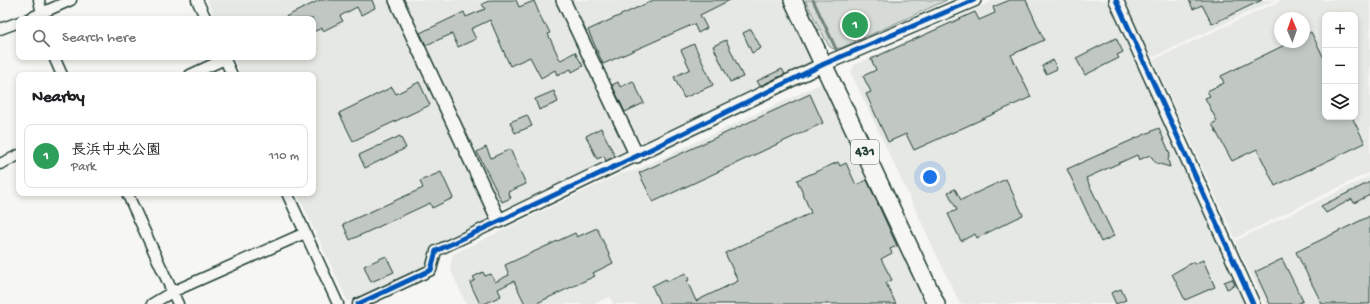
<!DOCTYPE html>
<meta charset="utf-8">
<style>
body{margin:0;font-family:"Gochi Hand","Klee One",sans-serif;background:#f2f2f2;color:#202124}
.controls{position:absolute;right:12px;top:12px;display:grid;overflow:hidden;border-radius:8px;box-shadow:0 2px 6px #0003}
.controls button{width:36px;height:36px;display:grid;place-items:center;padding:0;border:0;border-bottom:1px solid #e0e0e0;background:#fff;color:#202124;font:20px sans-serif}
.compass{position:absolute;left:1274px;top:12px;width:36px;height:36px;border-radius:50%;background:#fff;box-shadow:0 2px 6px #0003;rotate:358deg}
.you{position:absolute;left:930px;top:177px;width:14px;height:14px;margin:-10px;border:3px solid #fff;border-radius:50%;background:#1a73e8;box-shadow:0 0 0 6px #1a73e833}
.badge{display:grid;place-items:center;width:26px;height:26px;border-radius:50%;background:#1f3d34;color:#fff;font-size:13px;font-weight:700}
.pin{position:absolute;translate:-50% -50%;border:2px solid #fff;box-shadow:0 1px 4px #0006}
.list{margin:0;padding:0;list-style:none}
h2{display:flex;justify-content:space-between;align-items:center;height:52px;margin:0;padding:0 16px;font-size:17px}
h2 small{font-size:13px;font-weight:400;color:#757577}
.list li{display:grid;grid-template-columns:26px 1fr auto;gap:12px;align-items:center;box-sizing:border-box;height:64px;margin:0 8px 8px;padding:0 8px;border:1px solid #e0e0e0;border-radius:8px}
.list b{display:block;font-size:15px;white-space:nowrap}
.list p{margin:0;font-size:13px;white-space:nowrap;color:#757577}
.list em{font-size:13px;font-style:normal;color:#757577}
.icon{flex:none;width:22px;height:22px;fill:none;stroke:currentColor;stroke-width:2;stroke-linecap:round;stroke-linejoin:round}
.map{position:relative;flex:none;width:1370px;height:304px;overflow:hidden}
.search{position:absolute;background:#fff;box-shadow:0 2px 6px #0003;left:16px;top:16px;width:300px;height:44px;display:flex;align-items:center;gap:10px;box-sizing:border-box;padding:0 14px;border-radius:8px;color:#757577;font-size:15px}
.panel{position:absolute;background:#fff;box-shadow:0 2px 6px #0003;left:16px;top:72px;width:300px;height:124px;border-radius:8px}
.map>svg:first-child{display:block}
.built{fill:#e6e8e4;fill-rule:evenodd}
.green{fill:#d6dbd6;stroke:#7a8c85}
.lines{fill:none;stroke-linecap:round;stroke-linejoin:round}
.stream{stroke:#72847d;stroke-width:3}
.building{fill:#c1c8c3;stroke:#1f3d34}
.minor-casing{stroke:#1f3d34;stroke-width:13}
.tertiary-casing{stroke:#1f3d34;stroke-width:16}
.trunk-casing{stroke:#1f3d34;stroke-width:20}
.minor{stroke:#f6f6f2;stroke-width:10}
.tertiary{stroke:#f6f6f2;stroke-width:13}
.trunk{stroke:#f6f6f2;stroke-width:17}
.cycleway-casing{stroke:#f6f6f2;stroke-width:8}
.cycleway{stroke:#0057b8;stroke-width:5}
.labels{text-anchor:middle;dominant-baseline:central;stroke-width:3;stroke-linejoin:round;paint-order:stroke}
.shield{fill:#f6f6f2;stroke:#60746d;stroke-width:1}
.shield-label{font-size:14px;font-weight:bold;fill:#1f3d34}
</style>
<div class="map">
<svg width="1370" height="304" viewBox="0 0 1370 304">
<rect width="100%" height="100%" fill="#f6f6f2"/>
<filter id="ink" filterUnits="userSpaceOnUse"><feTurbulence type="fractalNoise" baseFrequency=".025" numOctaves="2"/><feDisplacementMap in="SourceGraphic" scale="8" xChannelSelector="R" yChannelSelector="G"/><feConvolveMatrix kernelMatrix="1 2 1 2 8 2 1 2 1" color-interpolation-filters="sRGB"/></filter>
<g filter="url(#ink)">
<path class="built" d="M207 0H388L491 220 431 247 427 266 348 302 297 193H313V75H241L233 57H313V19H216Z
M403 0H558L625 143 626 151 622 158 519 205 509 207 502 206 496 199Z
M572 0H789L817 57 812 67 653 143 643 142 635 136Z
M995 0H1108L1251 304H960L851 73 854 65Z
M1123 0H1275L1151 58Z
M1282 0H1370V172L1235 238 1153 60ZM1325 15H1355V117H1325ZM1280 18H1304V42H1280Z
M820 84 829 87 930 304H613L610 297 593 304H466L450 268 453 254 620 174 636 170Z
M1370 176V304H1265L1235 241Z"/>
<path class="green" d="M805 0H947L841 48 833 49 829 46Z"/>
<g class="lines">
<path class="stream" d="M813 0 836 49"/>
</g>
<path class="building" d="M320 0H372L375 8 361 15 357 7 340 16 343 21 323 31 322 28 313 32V19H281Z
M491 0H516L519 7 534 1 544 25H546L550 33 548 34 559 58 561 60 575 52 583 66 572 72 571 69 557 75 555 70 541 78 530 57 510 66 490 20 471 29 476 39 458 47 452 34 426 45 420 33 464 12 466 17 485 9 482 4Z
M654 0H730L700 15 707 28 698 33 694 24 603 64 588 30Z
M1010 0H1026L1044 40 1011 55 1031 97 914 150 906 134 888 142 866 94 871 92 863 76 876 70 871 59 975 12 979 20 995 13 993 7Z
M1189 0H1262L1212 24 1202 5 1193 9Z
M751 29 761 48 752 53 743 33Z
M1311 32 1325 60V117H1352L1365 143 1275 186 1257 149 1232 161 1212 124 1217 121 1205 98 1210 96 1207 91 1224 83 1221 76 1291 42H1304V36Z
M1116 38 1123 52 1117 55 1119 58 1085 75 1076 58Z
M726 40 743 77 730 82 713 46Z
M694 44 713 85 684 98 674 77 690 69 681 50Z
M1053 60 1057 69 1046 74 1042 66Z
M782 69 785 74 760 86 757 81Z
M633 81 644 103 625 112 612 85 618 82 620 87Z
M419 82 430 105 353 141 339 113 392 87 396 94Z
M554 91 558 102 539 110 535 99Z
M810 94 823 123 653 202 639 173Z
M527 115 532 126 515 133 510 122Z
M601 128 615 156 606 161 604 156 597 159 586 136Z
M1159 128 1170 154 1168 160 1170 167 1156 163 1150 155 1139 160 1137 155 1086 178 1114 236 1101 242 1067 169Z
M400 136 406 148 365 168 359 155Z
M486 147 491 158 510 149 526 184 508 192 511 198 502 202 477 152Z
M838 162 840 166 846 163 856 185 867 180 897 246 890 249 892 253 881 259 892 280 886 283 896 304H660L652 286 666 279 667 281 686 273 689 280 687 281 696 301 738 281 725 253 811 213 797 180Z
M441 172 453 198 432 208 430 203 350 240 343 224 423 188 420 181Z
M1006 179 1023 215 977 238 975 234 961 241 948 214 957 210 948 192 955 189 961 200Z
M1370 182V195L1354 203 1352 199 1326 213 1321 206Z
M1370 216V304H1322L1296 252Z
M597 228 613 263 593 273 595 276 535 304H525L514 281 498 289 501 296 484 304H480L470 283 475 280 473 277 483 272 485 276 491 274 495 282 509 275 505 265 575 233 577 237Z
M386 256 394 272 371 282 364 266Z
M1282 259 1303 301 1297 304H1270L1255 272Z
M1203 260 1215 287 1185 300 1172 274 1193 262 1194 264Z
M1232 279 1235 285 1227 289 1224 282Z
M1121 289 1126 300 1116 304 1111 293Z"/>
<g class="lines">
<g class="minor-casing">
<path id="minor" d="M39 0 43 19
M197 0 206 19
M28 19 71 0
M0 29 19 22
M54 57 62 75
M224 57 232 75
M190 75 225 59
M0 164 19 155
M127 193 178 304
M287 193 338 304
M152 304 172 292 305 233
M358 304 431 270 436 251 499 221"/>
</g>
<g class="tertiary-casing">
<path id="tertiary" d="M396 0 499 221 824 64 974 0
M563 0 637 156
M1116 0 1253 304"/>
</g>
<g class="trunk-casing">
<path id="trunk" d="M793 0 936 304"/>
</g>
<use href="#minor" class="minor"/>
<use href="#tertiary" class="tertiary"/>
<use href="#trunk" class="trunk"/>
<g class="cycleway-casing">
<path id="cycleway" d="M1116 0 1253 304
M358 304 431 270 436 251 637 156 824 64 974 0"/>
</g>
<use href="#cycleway" class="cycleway"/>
</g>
</g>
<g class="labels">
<rect class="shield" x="851" y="140" width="28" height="24" rx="3"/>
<g class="shield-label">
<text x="865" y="152">431</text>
</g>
</g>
</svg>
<div class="controls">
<button>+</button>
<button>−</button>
<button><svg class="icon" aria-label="layers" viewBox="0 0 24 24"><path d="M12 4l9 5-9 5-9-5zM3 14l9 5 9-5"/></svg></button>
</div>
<svg class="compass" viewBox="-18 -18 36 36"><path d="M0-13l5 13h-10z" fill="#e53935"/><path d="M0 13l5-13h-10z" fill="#757577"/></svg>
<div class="you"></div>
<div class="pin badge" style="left:855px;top:25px;background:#2e9e5b">1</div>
<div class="search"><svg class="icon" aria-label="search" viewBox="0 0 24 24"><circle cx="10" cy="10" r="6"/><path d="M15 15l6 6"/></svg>Search here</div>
<section class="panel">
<h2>Nearby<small></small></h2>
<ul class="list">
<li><span class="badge" style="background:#2e9e5b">1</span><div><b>長浜中央公園</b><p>Park</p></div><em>110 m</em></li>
</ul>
</section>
</div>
